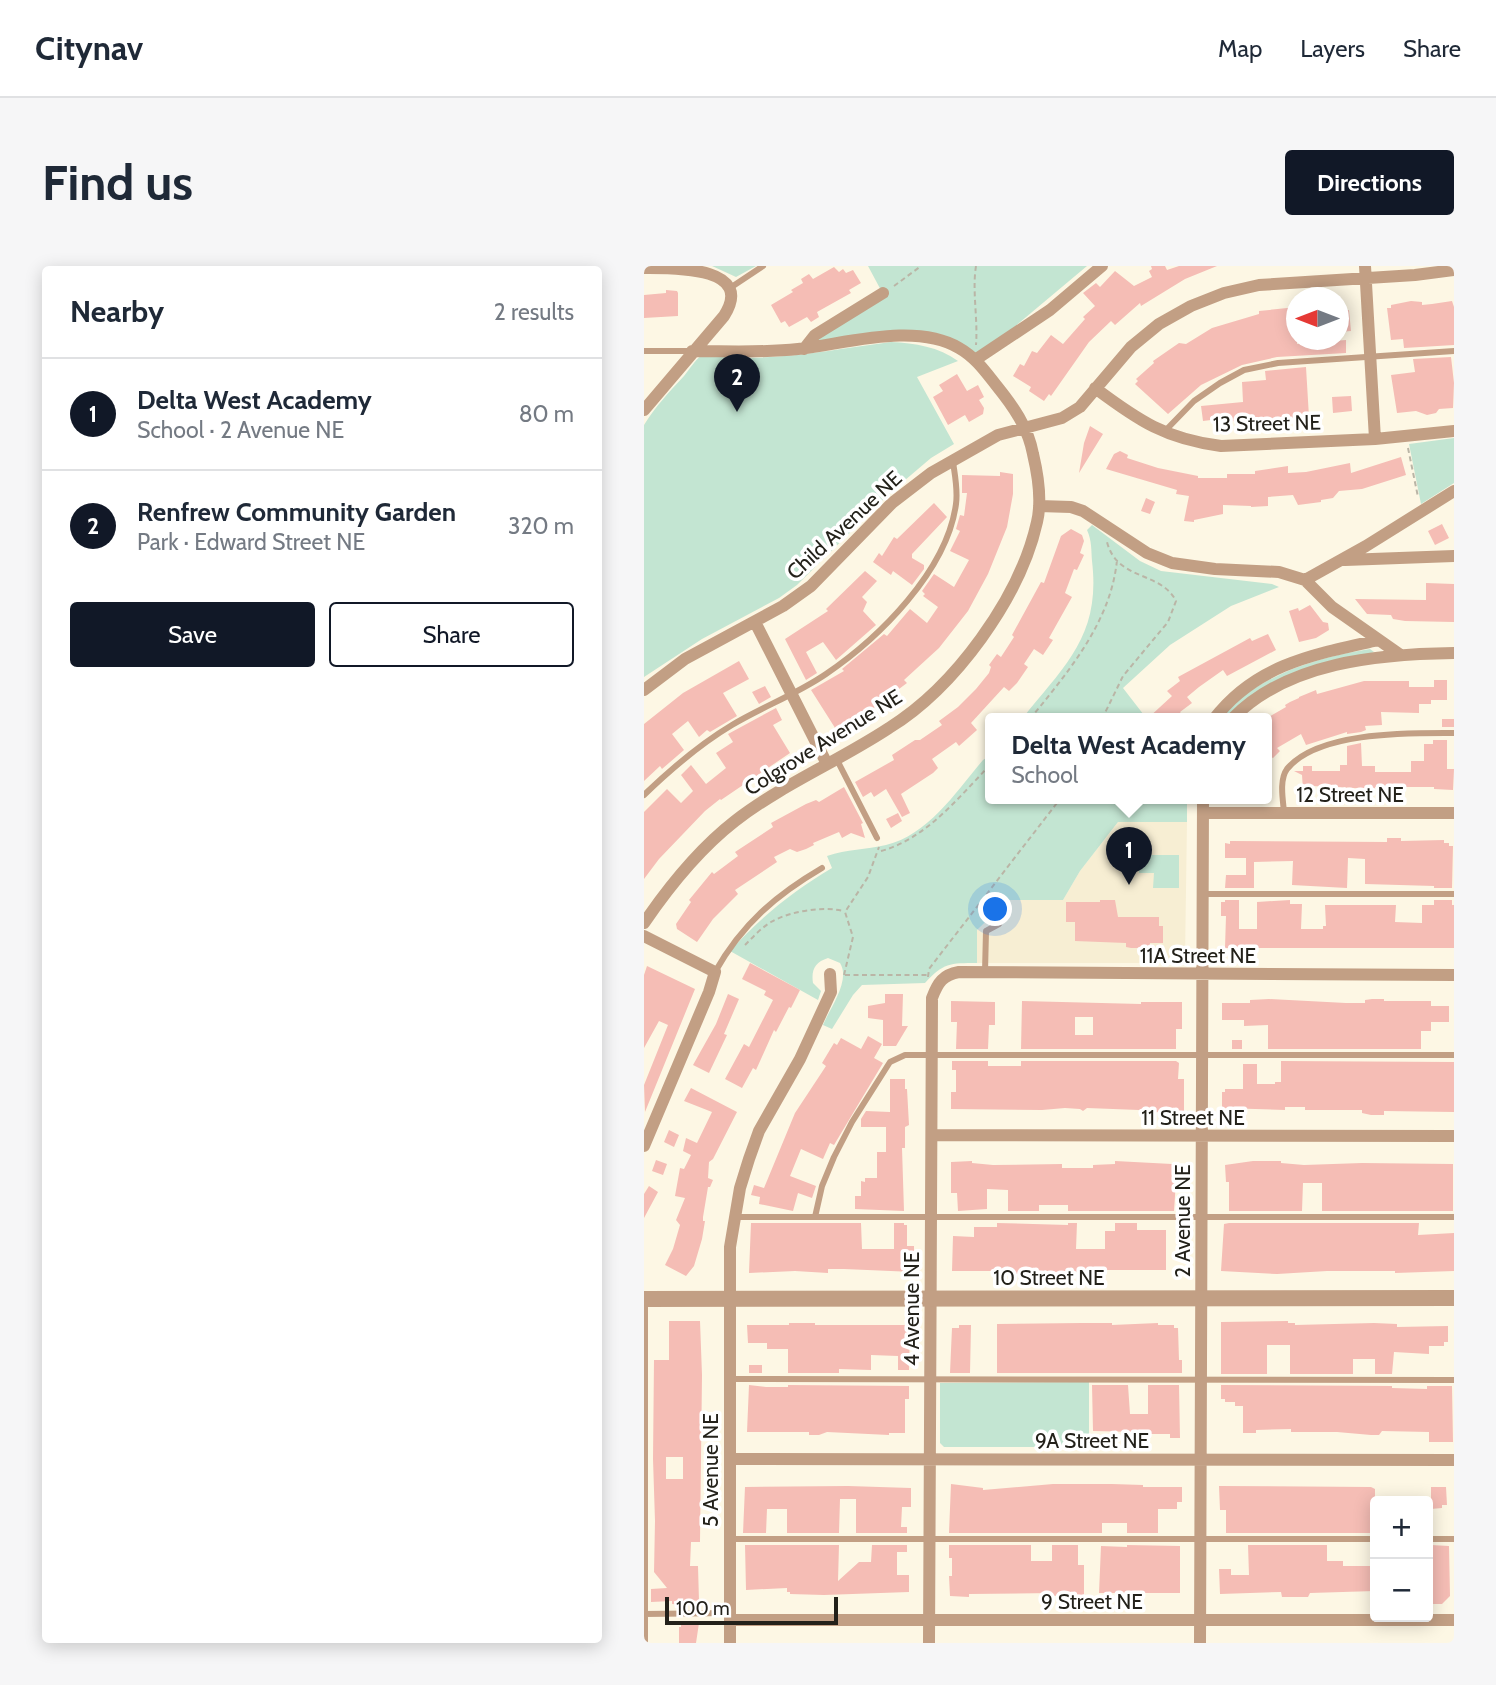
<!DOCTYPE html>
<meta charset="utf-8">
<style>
body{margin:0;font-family:Cabin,sans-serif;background:#f6f6f7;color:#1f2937}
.controls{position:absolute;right:21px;bottom:21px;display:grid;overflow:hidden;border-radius:7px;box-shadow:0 4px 18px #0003}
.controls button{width:63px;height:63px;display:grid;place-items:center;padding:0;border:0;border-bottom:2px solid #e0e1e3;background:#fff;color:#1f2937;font:35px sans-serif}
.compass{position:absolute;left:642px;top:21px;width:63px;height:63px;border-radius:50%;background:#fff;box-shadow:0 4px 18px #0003;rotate:270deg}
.scale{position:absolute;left:21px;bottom:18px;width:173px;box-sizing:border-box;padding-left:7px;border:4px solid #23211a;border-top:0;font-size:19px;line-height:24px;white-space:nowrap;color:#23211a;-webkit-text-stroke:5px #fff;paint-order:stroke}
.you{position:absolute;left:352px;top:644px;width:24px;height:24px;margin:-18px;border:5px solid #fff;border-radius:50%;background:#1a73e8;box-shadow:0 0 0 10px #1a73e833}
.badge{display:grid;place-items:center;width:46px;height:46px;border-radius:50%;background:#111827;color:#fff;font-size:23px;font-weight:700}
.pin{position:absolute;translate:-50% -58px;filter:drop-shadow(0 2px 4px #0008)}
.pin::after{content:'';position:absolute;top:37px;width:24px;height:21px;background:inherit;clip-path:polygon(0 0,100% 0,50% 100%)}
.popup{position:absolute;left:341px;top:447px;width:287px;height:91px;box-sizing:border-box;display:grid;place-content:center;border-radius:7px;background:#fff;filter:drop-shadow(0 2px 5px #0005);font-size:23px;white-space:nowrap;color:#747a83}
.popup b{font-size:26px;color:#1f2937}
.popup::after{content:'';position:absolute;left:50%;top:100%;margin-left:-14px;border:14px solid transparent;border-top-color:#fff}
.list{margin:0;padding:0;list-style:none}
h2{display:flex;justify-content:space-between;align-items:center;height:91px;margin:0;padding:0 28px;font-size:30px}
h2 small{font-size:23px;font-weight:400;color:#747a83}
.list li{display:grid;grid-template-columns:46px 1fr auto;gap:21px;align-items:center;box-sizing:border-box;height:112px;padding:0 28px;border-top:2px solid #e0e1e3}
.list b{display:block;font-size:26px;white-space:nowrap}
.list p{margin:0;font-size:23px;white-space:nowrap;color:#747a83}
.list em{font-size:23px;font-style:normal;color:#747a83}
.actions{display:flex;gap:14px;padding:21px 28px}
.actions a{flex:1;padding:16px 0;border:2px solid #111827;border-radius:7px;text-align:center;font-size:24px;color:#111827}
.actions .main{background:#111827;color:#fff}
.map{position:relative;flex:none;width:810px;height:1377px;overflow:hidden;border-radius:7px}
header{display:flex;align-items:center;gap:42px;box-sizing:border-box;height:98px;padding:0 35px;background:#fff;border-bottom:2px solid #e0e1e3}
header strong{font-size:33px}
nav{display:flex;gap:38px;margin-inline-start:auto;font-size:24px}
.intro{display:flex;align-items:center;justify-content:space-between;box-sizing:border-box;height:168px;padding:0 42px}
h1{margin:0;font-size:49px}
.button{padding:18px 32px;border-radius:7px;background:#111827;color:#fff;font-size:24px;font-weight:700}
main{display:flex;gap:42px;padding:0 42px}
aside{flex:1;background:#fff;border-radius:7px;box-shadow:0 4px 18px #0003}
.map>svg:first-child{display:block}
.built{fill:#f7eed3}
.green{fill:#c3e5d2}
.building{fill:#f5bdb5;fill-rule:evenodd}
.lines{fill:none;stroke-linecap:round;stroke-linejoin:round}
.path{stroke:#bab5a6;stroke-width:2;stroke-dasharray:5 3.5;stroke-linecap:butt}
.service{stroke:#c29f84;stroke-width:6}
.minor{stroke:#c29f84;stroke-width:12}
.tertiary{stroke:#c29f84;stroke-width:16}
.labels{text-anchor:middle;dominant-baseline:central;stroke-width:7;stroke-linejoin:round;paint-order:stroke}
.street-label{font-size:21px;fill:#23211a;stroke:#fff}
</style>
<header>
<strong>Citynav</strong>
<nav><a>Map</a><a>Layers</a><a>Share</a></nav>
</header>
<div class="intro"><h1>Find us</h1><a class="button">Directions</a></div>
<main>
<aside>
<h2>Nearby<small>2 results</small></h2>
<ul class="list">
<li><span class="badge">1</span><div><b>Delta West Academy</b><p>School · 2 Avenue NE</p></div><em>80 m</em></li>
<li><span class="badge">2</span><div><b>Renfrew Community Garden</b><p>Park · Edward Street NE</p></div><em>320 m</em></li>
</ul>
<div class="actions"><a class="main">Save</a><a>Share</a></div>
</aside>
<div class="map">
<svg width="810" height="1377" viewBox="0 0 810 1377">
<rect width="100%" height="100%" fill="#fdf7e4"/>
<path class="built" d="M474 556H543L541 692 530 697H333V664L364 634H419L436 605Z"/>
<path class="green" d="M68 0H112L92 11Z
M224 0H443L331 94 277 71 160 83 239 28Z
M247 76C271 77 295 81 314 95L273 111 310 178 287 192 247 226 153 319 135 332 58 373 0 411V159C12 140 25 126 40 110 46 103 50 95 58 89 122 98 184 84 247 76Z
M810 172V217L777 238 765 178Z
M448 259 496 295 517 305 628 318 635 321 587 340 526 379 479 422 503 453H378C421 399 457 370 448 295 447 284 448 275 443 264Z
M726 383 730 386 609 428 579 453H574C615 409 669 392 726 383Z
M347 489V533H543V556H474L436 605 419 634H364L333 664V697C306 697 299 697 281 717L218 719 209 729 188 763 179 759C186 742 207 714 196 697L184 692C171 696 167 704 169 717L177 725 174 734 86 685C117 651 149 625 188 602L183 590C203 583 222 584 242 579 284 569 312 526 339 494Z
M494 589H535V622H509L510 607H495Z
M445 1116V1181H300L296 1177V1117Z"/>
<path class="building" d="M507 0H521L523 4 535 0H573L541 13 497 40 496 37 471 59 467 55 445 76 407 130 405 128 400 135 385 125 387 121 369 110 376 98 380 100 388 85 393 87 407 69 419 78 441 53 439 51 451 40 439 27 452 17 456 21 471 5 490 20 508 11 505 5 508 3Z
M190 1 195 6 199 3 202 7 209 4 217 17 205 24 207 27 173 46 175 51 167 56 163 51 145 61 141 55 137 57 127 39 149 26 147 24 159 17 157 13 165 8 169 13Z
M22 24 33 25 34 27V50L0 52V29L22 27Z
M808 35 810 41V79L760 82 759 73 747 74 743 42H747V39L767 35 778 36V39L788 38Z
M653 41V78L702 74V87L633 91 598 99 557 119 524 148 491 118 494 115 492 113 510 97 509 95 535 77 542 78 568 62 615 48V45Z
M705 44 707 65 695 66V46Z
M807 91 810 117 809 142 795 143 792 147 783 149 772 145 753 147 747 109 771 106 769 93Z
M662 101 665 151 575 156V153L559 155 557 140 599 136 598 116 622 114 621 105Z
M313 108 323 125 334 119 340 131 335 134 340 142 339 148 325 156 321 149 304 159 289 131 299 125 295 119Z
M707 130 708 145 689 147 688 131Z
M446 160 459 168 435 207 440 177Z
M476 185 484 189 483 192 514 202 554 210V212H583V208H611V205L644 200V207L662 206 706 197 707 207 757 191 762 209 718 223 695 225 689 232 677 234V236L654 239 649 229 624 231V240L607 241V240L579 239V248L550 254V256L540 255 545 230 532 228 533 224 462 203 470 188Z
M356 206 369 208V228L363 261 344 308 324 345 295 382 260 414 263 417 219 450 218 449 193 465 167 424 200 405 198 403 240 368 243 370 266 343 283 357 294 341 279 330 281 328 278 325 290 308 310 321 325 294 306 285 316 265 312 263 316 249 320 250 323 227H318V209L356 210Z
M502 232 511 236 506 248 497 245Z
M290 237 303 251 268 288V292L280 299V303L268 319 249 305 247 309 229 296 235 287 238 290 250 271 253 273Z
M798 258 805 272 791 279 784 265Z
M427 263 438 269 440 275 436 287 440 289 433 304 430 303 421 327 428 331 405 372 409 374 399 389 390 383 380 398 384 401 373 417 365 425 360 421 327 457 333 464 315 480 312 476 288 493 294 502 289 507 257 528 266 547 258 551 242 523 230 531 227 526 219 531 211 516 250 494 248 489 271 474H276L298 459 295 455 314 441 332 423 345 407 347 401 345 399 353 388 357 391 370 371 368 369 397 316 400 317 417 270Z
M221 305 233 315 218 331 223 336 219 345 232 359 192 394 179 376 162 386 173 407 162 414 141 373 184 345 182 343Z
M782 317 810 318V356L761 355 749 353 747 349 723 348 711 333 782 334Z
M666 339 679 356 684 357 685 364 672 372 655 376 645 345 654 342 655 345Z
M624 368 632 384 583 410 579 404 555 421 543 431 548 437 536 446 541 453H503L528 430 523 425 536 415 534 411 606 372 608 375Z
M95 395 105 413 79 427 93 450 66 466 63 464 55 471 44 455 28 468 40 484 18 503 16 500 0 515V458L39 427Z
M790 414H803V434H787V438H775V447L737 446 738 459 721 460 722 464 717 466 703 468V466L662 479 657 468 633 482 636 485 629 492 623 489V452L642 441 641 439 646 436 655 432V431L672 424 673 428 720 415H765V421H790Z
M121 420 127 431 115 438 108 426Z
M132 442 138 454 129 459 146 487 77 534 76 533 61 545 15 593 0 613V546L23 523 37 537 49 525 37 509 47 499 62 518 82 502 72 487 89 476 84 468Z
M798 453H810V461H798Z
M789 474H803V503H810L809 524 790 523V521H731V523L668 520V524H659L658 509 650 505H659V500H668V505H696V499H703V480L717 477 718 500H731V506H767V495H780V478H789Z
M200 521 219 557 217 558 221 572 207 567 198 572 195 566 169 577 170 579 162 583 153 586 146 583 130 591 133 596 91 624 94 628 69 653 53 676 33 663 32 658 47 636 45 634 68 606 70 608 94 590 91 586 129 561 127 557 162 538 172 534 175 536Z
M254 547 258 555 247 562 242 553Z
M743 572H757V575L800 574V577H805V580H809L808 622H790V620L721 618V593L704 592 703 622 648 619 649 595 610 596V622H581L582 609H602V592H581V577L586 578V575L743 576Z
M456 634H471L474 651H515V660H519V677H506V681L502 682H487L482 681V677L431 675V656H422V636H456Z
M581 634H595V663H613V636L646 634V638H658L657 663H679V660H682L681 639H752L751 656 778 657V639H790V634H808V639H810V682H581L582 650H577V636H581Z
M106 697 156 724 147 742 145 741 132 766 130 764 112 804 109 802 98 822 81 813 100 778 105 781 129 734 120 729 122 725 98 713Z
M3 700 51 723 1 846 0 819 24 759 15 755 0 782V709Z
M84 728 95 733 80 768 83 769 65 807 49 799 72 758Z
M241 728H259L258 760H264L252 780H239V754L224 752V740L241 737Z
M625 733 702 737H721V734L728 733H740V735H787V740H805V756H787V765H777V783H624V759L600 760V754H578V737H606V734Z
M307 735 351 736V759H345L344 783H312L313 756H307Z
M378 735 497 738V736H538V763H532V783H377ZM431 751H449V769H431Z
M224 770 238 778 230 792 239 797 190 879 186 877 179 893 157 883 146 910 172 920 168 932 154 927 149 945 115 938 116 931 107 929 110 919 120 922 151 847 182 800 178 797 190 777 193 779 197 772 217 783Z
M588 774H598V783H588Z
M308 795H344V800H377V795H532L535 797 534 813H540V845L495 847V844L443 842 439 845 436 843 421 842 398 844 307 843V826H312V804H308Z
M637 795 810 796V846L740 845V849H727L718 847V844H661V841H641V844L578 842V826H581V823H599V798H613V818H631V816H637Z
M246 813H261V823H263L265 859 261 861V882H258L260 945 211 943V930H217V915L221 916V912H233V886H242V861H217V853L222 845 246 846Z
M47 822 93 846 69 893 65 896 64 912 69 914 66 921H64L59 951V955H61L58 973 50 1000 42 1010 21 999 29 983 36 959 32 954 41 932 31 930 36 902 40 903 47 889 39 885 42 872 53 877 68 846 40 835Z
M25 864 35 869 30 881 20 876Z
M12 894 23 898 19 909 8 905Z
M328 895V897L349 899 418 898V902H449V899L471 898V895L528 898V900H533L530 945H424V939H395V945H364V924L343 923V943L314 945 313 927H307V896Z
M609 895H637V897L660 899 718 897 809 898V945H678V917H659L658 945H585V916H582L581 899Z
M5 920 14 926 0 952V928Z
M107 957H217L218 983H250V957H260V959H263V980H270V1006L200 1003H184V1007L151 1005 105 1007Z
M353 957 424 959V957H433L432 983H461V965H471V957H493V964H522V1004H434V1006L418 1008H355L353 1005H308L309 970 330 971V961H353Z
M585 957H775L774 969 810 967V1005L751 1007V1005H683L633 1008 577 1005 580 958Z
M25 1055H56L58 1109 56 1276H47L46 1300H54L55 1335 46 1334V1339L28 1338V1335L7 1336V1323L23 1322 10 1306 11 1255 9 1193 10 1094H25ZM22 1191H39V1213H22Z
M644 1055V1057H651V1059L730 1057 753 1058V1061L804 1060V1076H800V1080H785V1088L750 1086 748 1108H731V1093H709V1108H646V1079H623V1108H577V1056Z
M145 1057H171V1059H266L265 1104H254V1090L227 1089V1104L195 1103V1107H144V1083H123V1077H104L103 1059H145Z
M438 1057H468V1059L514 1057V1059H530V1062H534L535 1094H538V1107H353V1058Z
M315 1059H327L326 1107H306L308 1062H315Z
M105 1099H118V1107H105Z
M105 1119 122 1121H144V1119L265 1120V1133H261V1167H245V1169L183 1166 175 1169H165V1166H103Z
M448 1119H484L486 1148H504V1119H535L536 1172H526V1168H504V1172H493V1166L449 1165Z
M577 1119 748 1120V1122L783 1123V1120H808L809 1176H785V1166L738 1165 735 1169H727L693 1166H647V1163L612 1164V1167H599V1140H591V1136H581V1133H577Z
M307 1218 339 1222V1224L409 1218H468L499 1219V1221H538V1236H533V1243H514V1267H483V1257H458V1267H305Z
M204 1220 267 1222V1241H258L257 1261H263V1267H212V1233H196L195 1267H143V1243H123L122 1267H99L101 1221Z
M575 1220 727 1221 731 1223V1267H582V1244H576Z
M787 1221H802L803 1239H798V1242L787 1243Z
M101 1279H195L194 1315 215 1296H227L228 1279H263V1286H253V1309H265V1326L180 1329 146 1328V1326H143V1322L102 1324Z
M305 1279H387V1295H408V1279H434V1299H440V1329L409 1330V1327L325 1328V1331L306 1330 305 1310H308V1292H305Z
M483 1279 536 1280V1327H455L457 1280 483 1281Z
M604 1279H683V1295H699V1300H726V1305H731V1325L666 1327 664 1331H638L637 1326 576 1328 575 1303H587V1309H605Z
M787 1279 805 1280 806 1330 798 1338H784V1280Z
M37 1357H55L52 1377H35V1361H37Z"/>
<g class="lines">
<path class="path" d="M332 0C328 25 334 52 332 79
M250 20 277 0
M764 182 774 231
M386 453C424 406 467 356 473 294
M458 453 479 410 524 356 532 335C517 305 473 315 463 276
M237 585C282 573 315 531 347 498
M101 679C109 671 117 662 127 656 146 645 179 640 200 645
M200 709 209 671 201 646 224 611 235 581
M201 709H283
M284 711 285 703 416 533"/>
<path class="service" d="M86 22 119 0
M0 85H48
M520 166 550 135 576 117 600 104 634 97 810 85
M192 492 233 572
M0 529C27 503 56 478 88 459 118 441 153 428 182 408 235 372 303 305 312 238 314 224 311 210 309 196
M640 546C639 534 635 514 643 503 674 465 766 467 810 467
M559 628H810
M71 706C98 658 132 629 178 602
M341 706 342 665 355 658
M91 951H810
M171 951 178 920 190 891 208 856 246 796 261 789H810
M1 1035V1377
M87 1113 810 1114
M87 1273H731
M784 1273H810
M0 1348 86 1347"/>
<path class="minor" d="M721 0 731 173
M0 2C29 2 112 0 80 50L0 144
M160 83 171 69 239 27
M331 94 406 44 458 0
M451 122C495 155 522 173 577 180L731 173 810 165
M395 240 427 241 439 245 503 287 528 297 571 303 635 306 661 314 688 341 755 388
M701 294 810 290
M661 314 722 280 810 225
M111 356 183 498
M0 424 41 393 139 340 167 320 248 237 287 207 354 169 418 152 436 141 487 81 515 58 547 40 580 27 615 19 771 9 810 4
M570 453C612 398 671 388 735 374
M588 453C643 396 735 388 810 387
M559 547H810
M0 657C26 619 55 583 91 555 139 518 195 495 245 462 311 421 376 332 393 256 398 235 394 209 389 188 384 161 369 140 352 119 341 105 331 91 315 82 271 56 201 78 154 83 119 87 84 85 48 85
M0 670 71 706 65 726 0 880
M288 869 810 870
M86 1193 810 1194
M86 1354H810
M86 1377V981L96 922 105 893 115 865 156 793 187 726 186 708
M285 1377 288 732C294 716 299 709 315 706L810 709
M556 1377 559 533"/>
<path class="tertiary" d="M0 1033 810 1032"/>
</g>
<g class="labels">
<g class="street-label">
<text transform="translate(623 157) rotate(-1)">13 Street NE</text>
<text transform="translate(200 259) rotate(-43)">Child Avenue NE</text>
<text transform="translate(179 476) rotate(-32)">Colgrove Avenue NE</text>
<text x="706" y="528">12 Street NE</text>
<text x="554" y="689">11A Street NE</text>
<text x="549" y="851">11 Street NE</text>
<text transform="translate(538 955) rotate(-90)">2 Avenue NE</text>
<text x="405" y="1011">10 Street NE</text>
<text transform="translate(267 1043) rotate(-90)">4 Avenue NE</text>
<text x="448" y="1174">9A Street NE</text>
<text transform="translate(66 1204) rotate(-90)">5 Avenue NE</text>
<text x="448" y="1335">9 Street NE</text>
</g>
</g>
</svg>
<div class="controls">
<button>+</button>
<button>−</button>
</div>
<svg class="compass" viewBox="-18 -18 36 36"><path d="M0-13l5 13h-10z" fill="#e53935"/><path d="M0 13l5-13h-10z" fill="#747a83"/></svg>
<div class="scale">100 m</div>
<div class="you"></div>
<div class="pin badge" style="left:485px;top:619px">1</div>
<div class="popup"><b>Delta West Academy</b>School</div>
<div class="pin badge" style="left:93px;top:146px">2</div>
</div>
</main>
